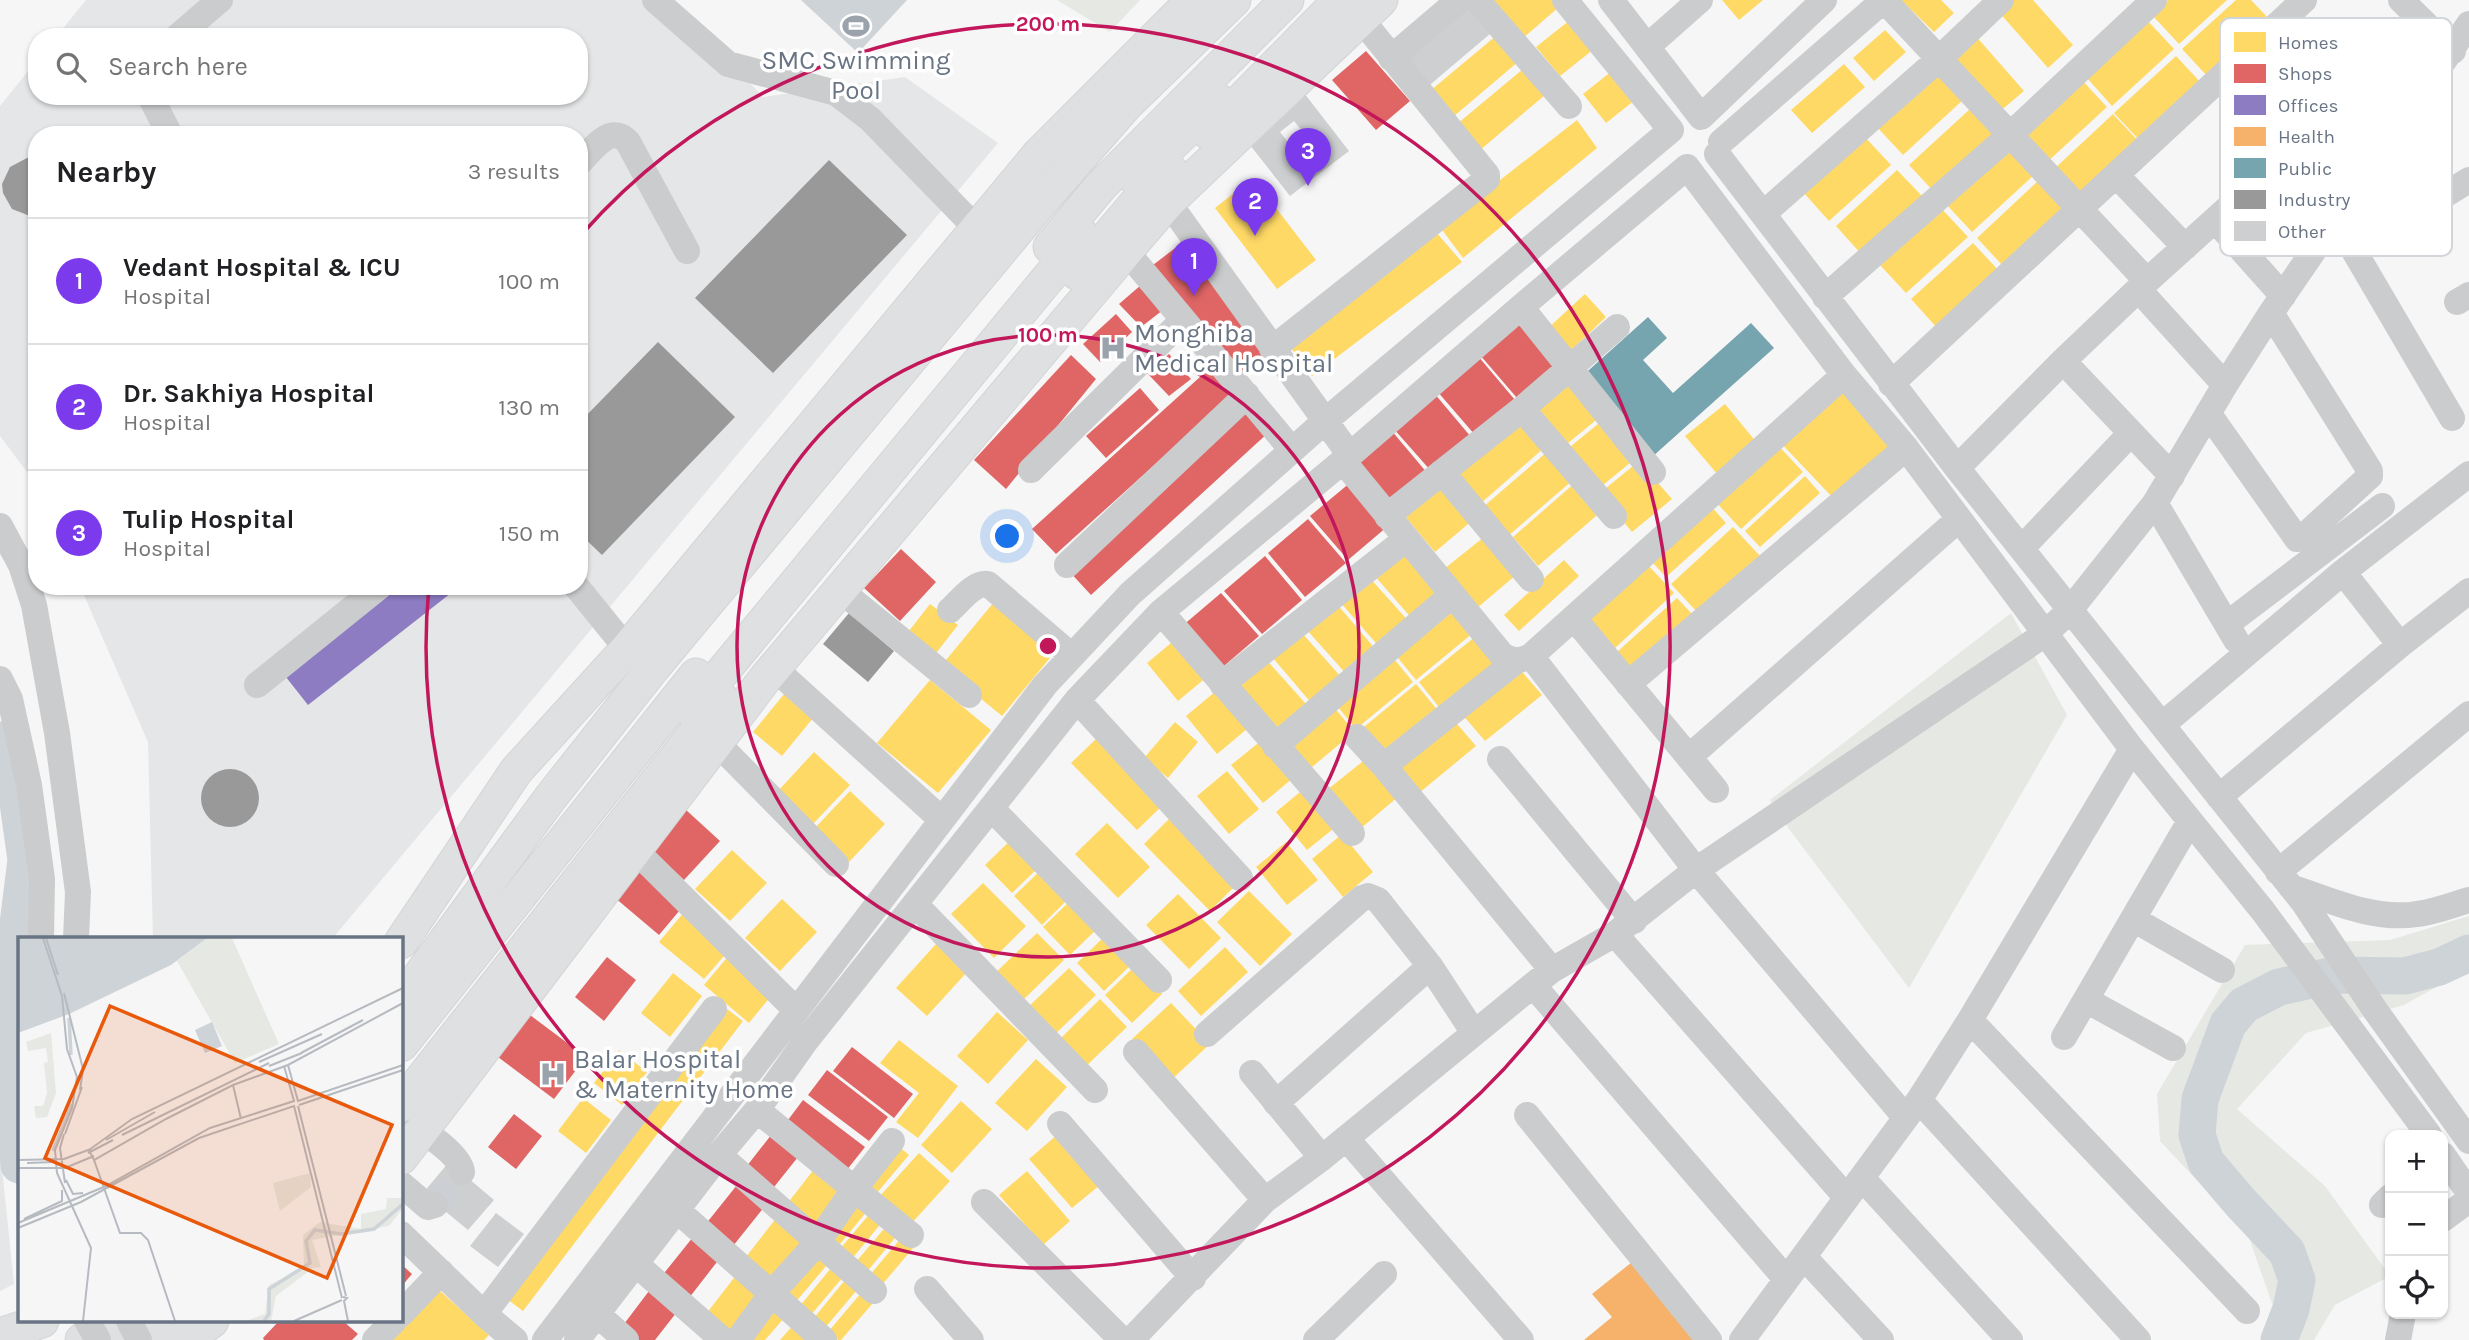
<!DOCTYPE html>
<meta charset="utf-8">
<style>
body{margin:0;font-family:Karla,sans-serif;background:#f6f6f6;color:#202124}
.controls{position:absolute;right:21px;bottom:21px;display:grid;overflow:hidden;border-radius:14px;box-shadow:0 2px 5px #0004}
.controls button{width:63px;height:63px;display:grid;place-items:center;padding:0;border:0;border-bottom:2px solid #e0e0e0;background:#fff;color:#202124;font:35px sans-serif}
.you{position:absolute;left:1008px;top:537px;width:24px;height:24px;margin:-18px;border:5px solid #fff;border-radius:50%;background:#1a73e8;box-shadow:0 0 0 10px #1a73e833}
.badge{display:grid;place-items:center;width:46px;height:46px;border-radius:50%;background:#7c3aed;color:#fff;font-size:23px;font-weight:700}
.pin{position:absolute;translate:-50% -58px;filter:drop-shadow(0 2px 4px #0008)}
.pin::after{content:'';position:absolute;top:37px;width:24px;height:21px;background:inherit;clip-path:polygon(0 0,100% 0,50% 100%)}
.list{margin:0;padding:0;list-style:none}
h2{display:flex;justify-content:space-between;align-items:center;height:91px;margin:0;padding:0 28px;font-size:30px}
h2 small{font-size:23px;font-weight:400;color:#757577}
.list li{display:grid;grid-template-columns:46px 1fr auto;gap:21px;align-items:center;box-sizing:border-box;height:126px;padding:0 28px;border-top:2px solid #e0e0e0}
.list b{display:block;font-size:26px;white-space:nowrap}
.list p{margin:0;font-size:23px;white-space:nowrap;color:#757577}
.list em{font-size:23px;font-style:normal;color:#757577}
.icon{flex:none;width:38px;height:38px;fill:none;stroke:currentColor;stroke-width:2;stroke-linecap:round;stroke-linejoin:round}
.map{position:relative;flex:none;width:2469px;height:1340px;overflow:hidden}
.search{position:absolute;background:#fff;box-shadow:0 2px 5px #0004;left:28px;top:28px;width:560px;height:77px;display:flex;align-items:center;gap:18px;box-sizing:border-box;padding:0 24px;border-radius:28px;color:#757577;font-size:26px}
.panel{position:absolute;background:#fff;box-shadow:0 2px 5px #0004;left:28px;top:126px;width:560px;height:469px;border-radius:28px}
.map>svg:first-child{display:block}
.built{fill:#e5e6e7}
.green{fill:#e5e8e3}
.water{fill:#cdd3d7}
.homes{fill:#ffd966}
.shops{fill:#e06666}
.offices{fill:#8e7cc3}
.health{fill:#f6b26b}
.public{fill:#76a5af}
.industry{fill:#999}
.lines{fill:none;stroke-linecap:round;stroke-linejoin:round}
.river{stroke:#cdd3d7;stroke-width:37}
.building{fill:#cecfd0;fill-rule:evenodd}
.minor-tunnel{stroke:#cccfd4;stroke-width:26;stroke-dasharray:26 13;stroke-linecap:butt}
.major-casing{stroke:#d3d4d5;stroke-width:35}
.minor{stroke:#cbcccd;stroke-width:26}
.major{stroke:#dfe0e1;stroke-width:33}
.minor-bridge{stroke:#cbcccd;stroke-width:26}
.ring{fill:none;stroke:#c2185b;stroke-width:3.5}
.labels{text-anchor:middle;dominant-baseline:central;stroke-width:7;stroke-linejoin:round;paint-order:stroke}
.poi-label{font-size:26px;fill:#697584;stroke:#fff;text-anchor:start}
.inset-river{fill:none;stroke:#cdd3d7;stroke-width:3.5}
.inset-road{fill:none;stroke:#b6bac1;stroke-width:2}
.view{fill:#e8590c;fill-opacity:0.15;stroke:#e8590c;stroke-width:3.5}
.inset-edge{fill:none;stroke:#697584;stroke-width:3.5}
.key{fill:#fff;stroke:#d2d6da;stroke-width:2}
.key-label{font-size:19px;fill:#697584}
.centre{fill:#c2185b;stroke:#fff;stroke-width:3.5}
.ring-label{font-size:21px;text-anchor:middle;font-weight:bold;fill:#c2185b;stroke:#fff;stroke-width:7;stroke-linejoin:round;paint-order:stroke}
</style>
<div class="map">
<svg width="2469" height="1340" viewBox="0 0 2469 1340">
<rect width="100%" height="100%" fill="#f6f6f6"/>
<path class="built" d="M86 0H672L763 97 905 77 998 143 332 939H153L148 742 80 586H579V135H37V489L33 480 0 436V106L37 60V96H579V37H56Z
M0 1149 14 1284 0 1291Z"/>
<path class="green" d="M1057 0H1140L1110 32Z
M2011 613 2067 715 1909 988 1789 829 1770 800Z
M2469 916V969L2404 1005 2306 1033 2237 1109 2325 1186 2390 1276 2335 1305 2314 1340H2267L2271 1334 2273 1306 2248 1235 2160 1141 2157 1094 2245 945 2390 940Z"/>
<path class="water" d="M801 0H907L858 53Z"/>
<path class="homes" d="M1491 0H1553L1559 7 1523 38Z
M1722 0H1763L1739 20Z
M1901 0H1941L1954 13 1934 32Z
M2010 0H2033L2073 45 2048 68 1998 11Z
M2168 0H2227L2179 44 2152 15Z
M2236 0H2251L2271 21 2209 78 2182 49Z
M1570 20 1594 49 1560 76 1536 47Z
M2147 20 2174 49 2112 106 2086 77Z
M1885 30 1906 52 1874 81 1853 58Z
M1974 34 2024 91 1998 113 1948 56Z
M1497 35 1519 61 1453 117 1430 91Z
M2176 56 2203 85 2141 142 2114 113Z
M1844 64 1865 87 1812 133 1791 110Z
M1617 67 1640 96 1606 123 1583 94Z
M1523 69 1545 95 1479 151 1457 124Z
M1937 70 1964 99 1903 155 1876 126Z
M2080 78 2107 107 2045 164 2018 135Z
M1970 109 1997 137 1936 194 1909 165Z
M2113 114 2140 143 2079 200 2052 171Z
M1577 120 1597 148 1463 258 1440 227Z
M1864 136 1891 165 1829 221 1803 192Z
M2007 146 2034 175 1972 232 1945 203Z
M1897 170 1924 198 1862 255 1836 226Z
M1253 178 1316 260 1277 289 1215 208Z
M2038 181 2065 210 2004 267 1977 238Z
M1941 208 1968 237 1906 293 1879 264Z
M1435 231 1462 262 1312 376 1289 345Z
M1973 243 2000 272 1938 329 1911 299Z
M1585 294 1606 317 1568 353 1546 330Z
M1569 377 1601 416 1562 448 1530 410Z
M1841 384 1896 443 1834 499 1779 441Z
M1725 404 1757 443 1718 475 1685 436Z
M1519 419 1544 448 1480 504 1455 476Z
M1604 419 1636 458 1597 490 1565 451Z
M1776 443 1803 472 1741 529 1714 500Z
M1548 451 1573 480 1508 536 1483 507Z
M1639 461 1672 499 1632 532 1600 493Z
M1805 476 1820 493 1760 547 1745 531Z
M1442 481 1474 519 1435 552 1402 513Z
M1577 481 1603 510 1538 566 1513 537Z
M1711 506 1726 523 1666 577 1651 561Z
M1733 527 1760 556 1698 613 1671 584Z
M1484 537 1516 575 1477 608 1444 569Z
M1402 548 1444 595 1414 621 1373 574Z
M1564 560 1579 576 1519 631 1504 615Z
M1647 564 1674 593 1613 650 1586 621Z
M1369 577 1411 624 1382 650 1340 602Z
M1677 598 1692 614 1632 669 1617 652Z
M994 602 1054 653 1002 716 941 666Z
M1336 603 1377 651 1348 676 1306 629Z
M930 604 958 625 933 657 905 636Z
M1450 605 1473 633 1416 680 1393 652Z
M1301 632 1343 679 1313 705 1272 657Z
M1476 636 1499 664 1442 711 1419 682Z
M1177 638 1208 676 1178 701 1147 663Z
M1390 654 1413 682 1356 729 1333 701Z
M1264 657 1306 704 1277 730 1235 682Z
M1518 667 1542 695 1485 741 1461 713Z
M930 680 991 730 938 793 877 743Z
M1416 684 1439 712 1382 759 1359 731Z
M789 688 818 712 782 756 753 732Z
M1216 691 1247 729 1217 754 1186 716Z
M1331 703 1354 732 1306 772 1283 745Z
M1452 718 1476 746 1419 793 1395 764Z
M1175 722 1198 742 1168 778 1144 758Z
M1098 737 1164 804 1137 830 1071 763Z
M1262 740 1293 778 1263 803 1231 765Z
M814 752 850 785 813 824 778 791Z
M1367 758 1399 796 1360 829 1327 790Z
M1227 771 1259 809 1229 834 1197 796Z
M1306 787 1338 825 1307 850 1276 812Z
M850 791 885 824 848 863 813 830Z
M1171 817 1237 884 1210 911 1144 844Z
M1107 823 1150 867 1118 898 1075 854Z
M1342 834 1373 872 1343 897 1312 859Z
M1015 836 1042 864 1012 893 985 865Z
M1286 842 1318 880 1287 905 1256 867Z
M732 850 767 883 730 921 695 889Z
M1044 867 1072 895 1042 925 1014 896Z
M983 883 1026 926 994 958 951 914Z
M1249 891 1292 934 1260 966 1217 922Z
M1178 894 1221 938 1189 969 1146 925Z
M1073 898 1100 926 1070 955 1043 927Z
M782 899 817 932 780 971 745 938Z
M685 911 731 948 704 979 659 942Z
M1037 933 1064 960 1020 1003 993 975Z
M1107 934 1134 962 1104 991 1077 963Z
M936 944 967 972 927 1016 896 988Z
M1225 947 1248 972 1201 1016 1178 991Z
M730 954 775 991 749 1023 704 985Z
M1135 966 1162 994 1132 1023 1105 995Z
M1069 968 1096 995 1052 1037 1025 1010Z
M673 973 702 996 670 1037 641 1013Z
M1100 999 1127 1027 1083 1069 1057 1042Z
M1171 1003 1210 1044 1171 1080 1132 1039Z
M723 1006 743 1021 523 1311 503 1296Z
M997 1012 1028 1040 988 1084 957 1056Z
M899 1040 958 1086 918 1138 896 1122 919 1093 880 1063Z
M619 1050 647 1072 622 1105 594 1083Z
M1036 1059 1067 1087 1027 1131 995 1103Z
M583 1098 611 1120 586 1153 558 1131Z
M961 1101 992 1129 952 1173 921 1145Z
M1057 1135 1100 1185 1072 1208 1029 1159Z
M897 1145 909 1155 876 1194 864 1185Z
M919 1153 950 1181 910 1225 879 1197Z
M818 1164 846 1185 814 1225 787 1204Z
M1027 1171 1070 1221 1043 1245 999 1195Z
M857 1200 868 1210 836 1249 824 1240Z
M872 1211 883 1221 851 1260 839 1250Z
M777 1217 804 1238 773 1278 746 1257Z
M888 1224 899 1233 866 1273 855 1263Z
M902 1237 914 1247 881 1286 869 1276Z
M816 1255 827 1265 794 1304 783 1295Z
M831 1268 843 1277 810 1316 799 1307Z
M737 1274 765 1295 733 1336 706 1314Z
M845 1280 857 1290 824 1329 813 1319Z
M439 1290 489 1335 484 1340H393Z
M861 1293 873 1303 841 1340H838L828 1332Z
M773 1308 785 1317 765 1340H746Z
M796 1322 816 1340H780Z"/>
<path class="shops" d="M1366 51 1410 101 1376 130 1332 80Z
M1183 242 1267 351 1237 374 1153 265Z
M1141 285 1163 310 1141 327 1119 304Z
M1116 314 1132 332 1100 362 1083 344Z
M1520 320 1558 364 1517 398 1480 355Z
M1169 354 1191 379 1169 396 1147 373Z
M1071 355 1096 379 1006 489 974 460Z
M1478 356 1515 400 1475 435 1437 391Z
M1211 367 1235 392 1056 554 1032 529Z
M1140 388 1159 410 1106 458 1086 436Z
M1434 393 1471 437 1431 471 1393 428Z
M1245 407 1269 432 1091 595 1067 569Z
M1391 430 1428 474 1388 508 1350 464Z
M1351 482 1388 526 1348 560 1310 516Z
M1308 519 1346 563 1305 597 1268 553Z
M901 549 936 582 900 621 864 588Z
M1265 556 1302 600 1262 634 1224 591Z
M1221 593 1259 636 1218 671 1181 627Z
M685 809 720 841 684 880 649 847Z
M640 866 685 904 659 935 614 897Z
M607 957 636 980 604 1021 575 997Z
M530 1015 586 1057 554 1099 498 1057Z
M852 1047 913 1094 894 1118 833 1071Z
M827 1070 888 1117 869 1141 808 1095Z
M803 1100 865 1147 846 1171 785 1124Z
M514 1114 542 1136 516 1169 488 1147Z
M775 1130 802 1152 770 1192 743 1171Z
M737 1185 765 1206 733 1246 705 1225Z
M693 1237 720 1258 689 1298 661 1277Z
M401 1264 412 1274 401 1287Z
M652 1287 680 1308 655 1340H637L621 1328Z
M279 1321H343L358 1334 352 1340H264L263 1338Z"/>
<path class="offices" d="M392 586H460L308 705 282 672Z"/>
<path class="health" d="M1637 1258 1699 1340H1584L1612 1317 1592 1294Z"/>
<path class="public" d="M1648 317 1667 338 1643 360 1673 393 1751 323 1774 348 1652 457 1580 378Z"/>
<path class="industry" d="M27 158H37V216H30L12 209 3 193 2 184 10 167Z
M829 160 907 235 773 373 695 298Z
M658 342 735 417 602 555 579 533V423Z
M849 613 894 651 868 682 823 644Z
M201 798a29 29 0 1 1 58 0a29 29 0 1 1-58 0Z"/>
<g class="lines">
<path class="river" d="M9 738 26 860 8 1004 19 1165
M2279 1340 2291 1309 2297 1280 2287 1252 2240 1202 2206 1162 2197 1135 2200 1099 2228 1024 2244 1005 2279 987 2334 975 2405 976 2439 967 2469 953"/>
</g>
<path class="building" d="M1469 7 1491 33 1425 89 1403 62Z
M1304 93 1349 151 1290 196 1250 145ZM1294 121 1316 148 1302 160 1280 132Z
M449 1162 494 1200 468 1230 423 1193Z
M496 1213 524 1234 498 1267 470 1246Z"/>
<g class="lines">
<path class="minor-tunnel" d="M435 1205 462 1172"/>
<g class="major-casing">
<path id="major" d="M1209 133 1340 0
M1136 179 1218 100
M1050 247 1100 187 1287 0
M1077 273 1136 203 1171 171
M691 710 1083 236
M401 942 516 771 627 649 1039 154 1193 0
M401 1001 551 797 653 668 1036 208 1126 105 1234 0
M401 1045 696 675
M401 1105 722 699
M401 1158 764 680 1126 251 1168 202 1381 0
M0 1335 42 1321
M82 1340 130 1321
M137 1340 177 1321
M186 1340 212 1321"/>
</g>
<path class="minor" d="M655 0 728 64 836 93 870 119 977 229
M1477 0 1569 106
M1611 0 1701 117 1824 0
M1884 0 2147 281
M2401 0 2453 51
M177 37 220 0
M1648 46 1700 0
M1391 58 1459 0
M150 96 170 135
M1721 142 1884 0
M1717 154 1957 468 2304 903 2375 1010 2469 1141
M579 163C593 149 610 123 628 142L687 251
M2116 175 2185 247
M1168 202 1349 454
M1763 214 1939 59 2001 0
M2406 219 2469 180
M2215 220 2283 296
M2336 220 2452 418
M1126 251 1292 450
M2139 290 2225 385
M1825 297 2010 135 2154 0
M2457 302 2469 295
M1521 307 1653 472
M1272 349 1487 179V175L1361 19
M2063 361 2172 476
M1891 384 2304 0
M1522 409 1614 516
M2208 413 2297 539 2302 538 2370 476V471L2271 313
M1343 461 1502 655C1513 662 1520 661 1531 656L1844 375
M1957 468 2063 361 2147 281 2328 118
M1031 470 1183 320
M1442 472 1531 579
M2155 503 2236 640
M1387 516 1522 409 1617 327
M0 526 21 565 34 605 57 733 78 892 76 939
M2022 548 2131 433
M1067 565 1247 395
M2343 572 2400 645
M576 586 627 649
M840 590 969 695
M950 610C960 601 974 582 988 584L1072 656
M1161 612 1352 833
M1574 618 1716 790
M2227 624 2382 506
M1531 656 1696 870 1906 1118
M774 668 941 819
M0 679 10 699 29 785 42 879 41 939
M1222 684 1405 540
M1628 684 1906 448
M257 685 380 586
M1077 700 1240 878
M2162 725 2343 572 2469 474
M1357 737 1384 766 1552 970
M716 742 836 864
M1275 746 1452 595
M1689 757 1959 519
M1500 759 1634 921
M1384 766 1516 661
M2219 797 2400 645 2469 591
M991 808 1159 980
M634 849 796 1010
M2278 872 2469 714
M2291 887C2330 900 2374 921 2417 914 2435 912 2452 905 2469 900
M915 904 1095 1090
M2133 919 2222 970
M1615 934 1847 1198
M1533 985 1786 1279
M2086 1000 2173 1048
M1970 1020 2247 1311
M1207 1034 1362 898 1368 896 1378 900 1430 966 1474 1033
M2064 1037 2190 821
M1136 1052 1265 1200
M1252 1073 1322 1158
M1919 1100 2138 1340
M1276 1103 1430 966
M757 1110 911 1235
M1527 1115 1709 1340
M401 1116C416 1126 461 1154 462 1172
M1060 1124 1193 1278
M1346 1138 1521 1340
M719 1155 874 1291
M2443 1155 2469 1193
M1862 1178 2010 1340
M401 1184 428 1207 435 1205
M984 1202 1122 1340
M2382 1205 2390 1197
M678 1211 824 1340
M2443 1219 2469 1200
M401 1234 484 1314 515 1340
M1804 1257 1881 1340
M637 1265 723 1340
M927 1289 971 1340
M401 1314 441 1272
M484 1314 714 1009
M597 1314 626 1340
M375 1340 394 1321
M545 1340 1045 685 1130 594 1324 422 1671 130 1565 0
M577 1340 719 1155 757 1110 805 1042 1077 700 1161 612 1343 461 1521 307 1687 167 1844 375 1906 448 2132 749 2263 911 2429 1135
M738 1340 772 1293 817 1243 855 1188 892 1141
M1131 1340 1265 1200 1322 1158 1533 985 1552 970 1615 934 1696 870 2045 634 2070 610 2155 503 2225 385 2271 313 2469 24
M1316 1340 1384 1274
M1742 1340 1919 1100 1970 1020 2132 749
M2398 1340 2403 1314"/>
<use href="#major" class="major"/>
<path class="minor-bridge" d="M87 1321 98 1340
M129 1321 139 1340"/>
</g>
<g class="ring">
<circle cx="1048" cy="646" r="311"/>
<path d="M582 234A622 622 0 1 1 429 586"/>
</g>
<defs>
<g id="stadium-bare" transform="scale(2.1)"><path d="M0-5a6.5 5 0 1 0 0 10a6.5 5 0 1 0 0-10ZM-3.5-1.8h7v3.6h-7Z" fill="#9aa2ac" stroke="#fff" stroke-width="2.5" paint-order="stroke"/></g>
<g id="hospital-bare" transform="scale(2.1)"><path d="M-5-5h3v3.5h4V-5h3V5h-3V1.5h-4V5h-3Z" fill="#9aa2ac" stroke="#fff" stroke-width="2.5" paint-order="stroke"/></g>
</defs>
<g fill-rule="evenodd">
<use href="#stadium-bare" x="856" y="26"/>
<use href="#hospital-bare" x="1113" y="348"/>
<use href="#hospital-bare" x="553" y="1074"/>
</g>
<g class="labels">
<g class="poi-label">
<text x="856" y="60" text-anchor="middle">SMC Swimming<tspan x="856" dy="30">Pool</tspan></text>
<text x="1134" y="333">Monghiba<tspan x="1134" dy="30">Medical Hospital</tspan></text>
<text x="574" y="1059">Balar Hospital<tspan x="574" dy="30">&amp; Maternity Home</tspan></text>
</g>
</g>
<g transform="translate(18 937)">
<rect width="385" height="385" fill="#f6f6f6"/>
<path d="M189 1H214L261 107 217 126 159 24ZM33 96 38 156 29 180 18 181 16 169H25L29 156 26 126 30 125 28 111 10 114 8 105ZM292 236 293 250 262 274 255 246ZM369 261H385V271L371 289 294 303 303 330 295 331 258 359 253 384H228L247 377 251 348 286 331 285 298 302 285 343 292V277L368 272Z" fill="#e5e8e3"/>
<path d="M0 1H189L153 28 51 77 0 96ZM194 85 204 109 187 116 177 93Z" fill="#cdd3d7"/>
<path class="inset-river" d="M51 81 53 118M35 214 54 167M246 384 251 377V352L292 326 288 304 297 293 323 297 356 292 385 267"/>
<path class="inset-road" d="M25 1 44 59 49 112 59 140 54 171 37 213 39 236 73 311 65 384M28 1 40 38M385 51 114 182 71 213 76 223 148 182 215 148 270 128 385 66M46 56 65 132 62 153M283 116 345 83M241 125 304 97M270 128 280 164 385 128M251 129 284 116M215 148 223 182M281 168 385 133M280 169 328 359M46 197 42 211 47 246M47 197 64 150M104 198 251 126M88 203 137 175M70 216 95 203M0 223 46 222 73 212M76 223 102 296H123L130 303 157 384M9 226 37 225M0 231H47L76 219M48 243 55 257 65 256M6 282 44 264V253M0 286 88 249 192 191 276 164 266 129M0 291 63 265 181 201 276 169 324 361M325 360 329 361 326 364 330 384M276 384 324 363"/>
<path class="view" d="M92 69 374 188 309 341 27 221Z"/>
<rect width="385" height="385" class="inset-edge"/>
</g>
<rect x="2220" y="18" width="232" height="238" rx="10" class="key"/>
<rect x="2234" y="32" width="32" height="20" fill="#ffd966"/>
<rect x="2234" y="64" width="32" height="19" fill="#e06666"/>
<rect x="2234" y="95" width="32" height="20" fill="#8e7cc3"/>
<rect x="2234" y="127" width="32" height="19" fill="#f6b26b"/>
<rect x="2234" y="158" width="32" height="20" fill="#76a5af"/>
<rect x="2234" y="190" width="32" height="19" fill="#999"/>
<rect x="2234" y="221" width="32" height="20" fill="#cecfd0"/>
<g class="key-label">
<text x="2278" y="49">Homes</text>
<text x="2278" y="80">Shops</text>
<text x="2278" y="112">Offices</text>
<text x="2278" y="143">Health</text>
<text x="2278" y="175">Public</text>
<text x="2278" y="206">Industry</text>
<text x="2278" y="238">Other</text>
</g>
<circle cx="1048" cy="646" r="10" class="centre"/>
<g class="ring-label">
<text x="1048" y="31">200 m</text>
<text x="1048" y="342">100 m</text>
</g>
</svg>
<div class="controls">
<button>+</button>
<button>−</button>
<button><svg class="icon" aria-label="locate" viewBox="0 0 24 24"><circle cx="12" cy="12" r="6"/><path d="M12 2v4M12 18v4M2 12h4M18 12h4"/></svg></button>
</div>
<div class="you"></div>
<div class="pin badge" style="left:1194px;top:296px">1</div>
<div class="pin badge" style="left:1255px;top:236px">2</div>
<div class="pin badge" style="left:1308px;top:186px">3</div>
<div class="search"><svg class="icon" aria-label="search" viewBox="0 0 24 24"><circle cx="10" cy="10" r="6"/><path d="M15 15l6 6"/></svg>Search here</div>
<section class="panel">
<h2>Nearby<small>3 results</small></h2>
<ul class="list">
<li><span class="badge">1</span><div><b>Vedant Hospital &amp; ICU</b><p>Hospital</p></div><em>100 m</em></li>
<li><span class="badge">2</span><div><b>Dr. Sakhiya Hospital</b><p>Hospital</p></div><em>130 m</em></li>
<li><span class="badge">3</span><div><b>Tulip Hospital</b><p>Hospital</p></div><em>150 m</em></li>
</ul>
</section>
</div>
